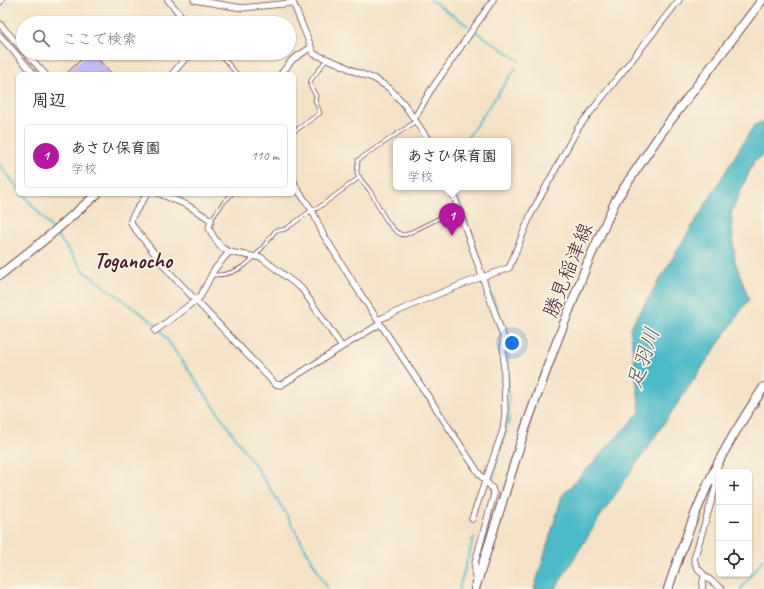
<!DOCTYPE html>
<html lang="ja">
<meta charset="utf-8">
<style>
body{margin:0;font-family:Caveat,"Klee One",sans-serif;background:#f2f2f3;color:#2b2b33}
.controls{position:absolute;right:12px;bottom:12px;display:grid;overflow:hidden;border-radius:6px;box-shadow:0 1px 3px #0004}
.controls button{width:36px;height:36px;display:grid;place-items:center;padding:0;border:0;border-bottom:1px solid #e1e1e2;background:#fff;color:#2b2b33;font:20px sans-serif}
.you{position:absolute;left:512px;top:343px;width:14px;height:14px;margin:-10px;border:3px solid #fff;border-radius:50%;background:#1a73e8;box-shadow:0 0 0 6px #1a73e833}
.badge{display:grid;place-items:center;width:26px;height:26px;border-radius:50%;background:#b5179e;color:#fff;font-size:13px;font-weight:700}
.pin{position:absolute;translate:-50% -33px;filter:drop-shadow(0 1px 2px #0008)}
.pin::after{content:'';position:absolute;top:21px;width:14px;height:12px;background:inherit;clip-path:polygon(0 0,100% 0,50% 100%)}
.popup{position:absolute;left:393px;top:138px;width:118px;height:52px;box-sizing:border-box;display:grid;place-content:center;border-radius:6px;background:#fff;filter:drop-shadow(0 1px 3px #0005);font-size:13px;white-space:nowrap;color:#7c7c81}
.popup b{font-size:15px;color:#2b2b33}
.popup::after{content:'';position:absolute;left:50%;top:100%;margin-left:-8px;border:8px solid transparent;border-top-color:#fff}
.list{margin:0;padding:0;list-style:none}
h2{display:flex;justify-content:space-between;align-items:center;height:52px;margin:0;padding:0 16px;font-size:17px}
h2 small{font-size:13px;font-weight:400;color:#7c7c81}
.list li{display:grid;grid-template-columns:26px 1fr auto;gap:12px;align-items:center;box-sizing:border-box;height:64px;margin:0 8px 8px;padding:0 8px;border:1px solid #e1e1e2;border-radius:6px}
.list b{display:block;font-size:15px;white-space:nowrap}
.list p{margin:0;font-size:13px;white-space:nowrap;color:#7c7c81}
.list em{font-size:13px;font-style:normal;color:#7c7c81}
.icon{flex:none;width:22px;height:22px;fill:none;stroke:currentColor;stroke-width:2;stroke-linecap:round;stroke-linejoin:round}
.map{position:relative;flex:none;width:764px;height:589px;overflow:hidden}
.search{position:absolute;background:#fff;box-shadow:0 1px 3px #0004;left:16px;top:16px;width:280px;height:44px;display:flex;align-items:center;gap:10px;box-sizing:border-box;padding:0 14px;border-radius:22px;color:#7c7c81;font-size:15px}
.panel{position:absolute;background:#fff;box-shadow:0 1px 3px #0004;left:16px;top:72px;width:280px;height:124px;border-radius:6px}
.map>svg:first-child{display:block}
.water{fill:#4cb9c7;stroke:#4b6c79}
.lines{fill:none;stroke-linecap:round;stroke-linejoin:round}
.stream{stroke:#4cb9c7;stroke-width:2}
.building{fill:#bfb2f4}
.lane-casing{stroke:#643c42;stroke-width:4.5}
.street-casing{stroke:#643c42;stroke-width:7}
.secondary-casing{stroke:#643c42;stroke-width:10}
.lane{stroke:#fff;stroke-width:3}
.street{stroke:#fff;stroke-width:5.5}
.secondary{stroke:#fff;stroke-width:8}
.labels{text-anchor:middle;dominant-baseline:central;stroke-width:3.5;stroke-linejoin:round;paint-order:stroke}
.street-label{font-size:20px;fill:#4a1f2b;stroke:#fcf5e5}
.water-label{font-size:21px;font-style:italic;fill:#4b5562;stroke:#fcf5e5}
.quarter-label{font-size:22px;font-weight:bold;fill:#4a1f2b;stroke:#fcf5e5}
</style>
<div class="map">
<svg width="764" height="589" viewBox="0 0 764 589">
<rect width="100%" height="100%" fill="#fcf5e5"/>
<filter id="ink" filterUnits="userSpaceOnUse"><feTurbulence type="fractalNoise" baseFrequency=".025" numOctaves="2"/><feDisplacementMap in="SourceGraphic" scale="8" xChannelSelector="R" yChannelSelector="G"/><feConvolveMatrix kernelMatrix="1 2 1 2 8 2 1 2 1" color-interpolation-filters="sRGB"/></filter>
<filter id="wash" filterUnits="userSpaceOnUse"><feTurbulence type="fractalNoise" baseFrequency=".012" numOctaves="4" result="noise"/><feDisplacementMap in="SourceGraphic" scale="16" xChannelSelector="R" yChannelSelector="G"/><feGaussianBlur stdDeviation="0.9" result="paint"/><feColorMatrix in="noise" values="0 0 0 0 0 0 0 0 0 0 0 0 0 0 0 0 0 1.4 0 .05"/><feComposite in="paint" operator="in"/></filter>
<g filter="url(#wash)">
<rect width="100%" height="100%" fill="#f4e2c7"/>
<path class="water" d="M764 121V155L754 161 731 214 735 262 749 299 598 520 555 589H534L562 496 640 412 630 328 754 125Z"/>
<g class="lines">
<path class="stream" d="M431 0 468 26
M475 31 520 61
M465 141 516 68
M0 165 18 188
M455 187 480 262
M23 194 53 230
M56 234 86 273 157 325 256 467 282 507 328 589
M485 277 508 338 509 417 508 424 492 479
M459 589 474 537
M741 589 764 558"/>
</g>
<g id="blocks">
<path class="building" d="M88 53H92L112 74H66Z"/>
</g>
</g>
<g filter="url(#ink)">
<use href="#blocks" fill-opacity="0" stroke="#643c42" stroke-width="1"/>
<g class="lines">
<g class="lane-casing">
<path id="lane" d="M219 53 237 74
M415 122 358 160C358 164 357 169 357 173 359 179 366 185 370 191 378 202 389 235 405 235L458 209
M294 131 299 128 320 113 315 100 316 96 310 85 311 80 327 59
M211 220 223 203 232 194
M211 275C244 277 258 253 276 230H283L287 228 312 210 318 208 360 177"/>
</g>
<g class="street-casing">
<path id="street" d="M168 0 187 23
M194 0 242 8 292 3
M292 0 314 54 340 64 356 72 375 79 389 88 404 104 429 141
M0 2 1 0
M0 24 23 50
M0 36 34 74
M26 53 45 74
M172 74 185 59 194 53
M281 74 292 60 310 48
M414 119 429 93 493 0
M294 182 297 189 312 210 323 234 358 290 480 475 492 488 494 494 475 563V576L477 583
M451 187 503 336 505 415 503 430 472 519
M147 194 132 217 131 220 132 225 170 273 275 384 281 385 342 347 380 324
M160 194 187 205 211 220 209 228 213 236 221 247 229 252 262 258 302 289 342 347
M378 320C421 301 464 282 509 268L531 214 578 128 679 0
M155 331 200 297 214 270 229 252
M714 473 716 486 694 559C696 572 712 581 722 589
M702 589 704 575"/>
</g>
<g class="secondary-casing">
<path id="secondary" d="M0 275 49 236 97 194
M475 589 525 429 554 349 588 262 616 200 632 176 661 133 762 0
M668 589C681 549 696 509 714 471 728 442 746 414 764 387"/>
</g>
<use href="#lane" class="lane"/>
<use href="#street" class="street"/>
<use href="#secondary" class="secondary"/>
</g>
</g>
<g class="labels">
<g class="street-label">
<text transform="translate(568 270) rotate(-68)">勝見稲津線</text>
</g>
<g class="water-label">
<text transform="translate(643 358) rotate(-72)">足羽川</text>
</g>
<g class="quarter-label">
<text x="133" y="261">Toganocho</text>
</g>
</g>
</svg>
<div class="controls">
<button>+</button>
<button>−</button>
<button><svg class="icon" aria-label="locate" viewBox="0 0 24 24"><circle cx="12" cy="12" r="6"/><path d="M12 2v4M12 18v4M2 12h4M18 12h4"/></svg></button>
</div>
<div class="you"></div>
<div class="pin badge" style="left:452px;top:236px">1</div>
<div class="popup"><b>あさひ保育園</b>学校</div>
<div class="search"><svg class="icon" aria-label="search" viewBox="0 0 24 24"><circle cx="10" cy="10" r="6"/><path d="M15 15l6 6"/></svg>ここで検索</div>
<section class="panel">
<h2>周辺<small></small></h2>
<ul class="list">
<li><span class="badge">1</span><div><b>あさひ保育園</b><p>学校</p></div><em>110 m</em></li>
</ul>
</section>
</div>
